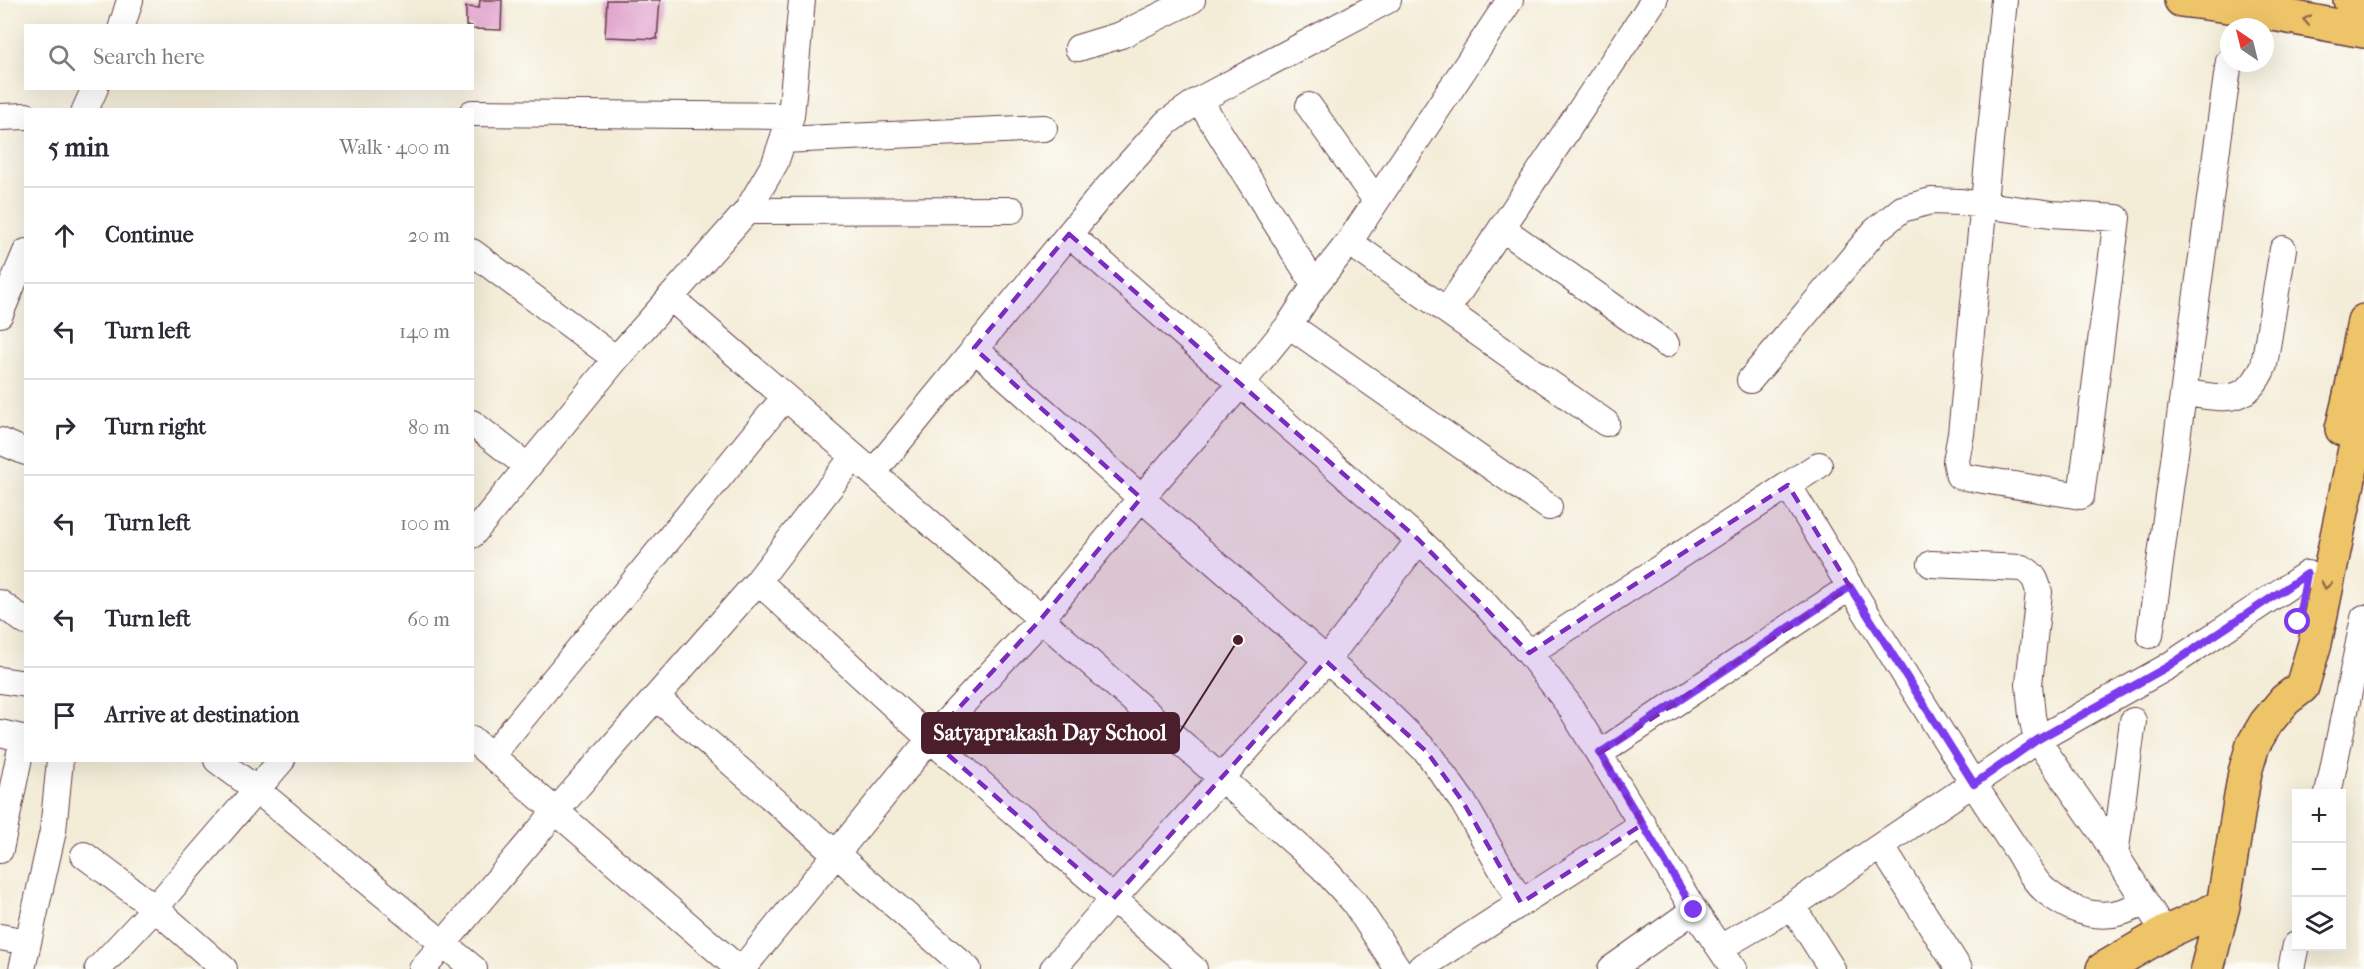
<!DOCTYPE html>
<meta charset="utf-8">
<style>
body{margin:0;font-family:"IM FELL French Canon",serif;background:#f2f2f3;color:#2b2b33}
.controls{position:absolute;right:18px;bottom:18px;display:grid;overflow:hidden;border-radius:0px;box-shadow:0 6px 24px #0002}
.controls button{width:54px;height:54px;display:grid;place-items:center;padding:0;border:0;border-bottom:2px solid #e1e1e2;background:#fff;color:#2b2b33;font:30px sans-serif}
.compass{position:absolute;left:2220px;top:18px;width:54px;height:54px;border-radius:50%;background:#fff;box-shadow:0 6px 24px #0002;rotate:325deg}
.stop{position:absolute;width:18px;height:18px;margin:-14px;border:4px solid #7c3aed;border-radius:50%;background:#fff}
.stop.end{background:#7c3aed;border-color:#fff;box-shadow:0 2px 6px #0008}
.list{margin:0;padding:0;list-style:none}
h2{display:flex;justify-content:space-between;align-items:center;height:78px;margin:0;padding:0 24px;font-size:26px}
h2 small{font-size:20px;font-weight:400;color:#7c7c81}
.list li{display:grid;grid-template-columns:39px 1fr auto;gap:18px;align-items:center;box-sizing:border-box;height:96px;padding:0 24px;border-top:2px solid #e1e1e2}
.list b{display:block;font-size:22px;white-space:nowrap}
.list em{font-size:20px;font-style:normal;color:#7c7c81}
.icon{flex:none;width:33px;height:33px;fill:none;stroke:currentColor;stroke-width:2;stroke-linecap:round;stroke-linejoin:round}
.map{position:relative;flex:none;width:2364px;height:969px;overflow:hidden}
.search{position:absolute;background:#fff;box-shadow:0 6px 24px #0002;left:24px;top:24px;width:450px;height:66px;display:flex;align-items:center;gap:15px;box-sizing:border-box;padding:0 21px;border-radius:0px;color:#7c7c81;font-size:22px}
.panel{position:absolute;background:#fff;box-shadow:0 6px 24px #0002;left:24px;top:108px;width:450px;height:654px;border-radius:0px}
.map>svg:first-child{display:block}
.building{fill:#df9fcc}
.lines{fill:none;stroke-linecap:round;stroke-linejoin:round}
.minor-casing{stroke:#633e45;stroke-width:28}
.major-casing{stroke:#633e45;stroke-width:36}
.minor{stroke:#fff;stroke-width:26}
.major{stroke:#eec469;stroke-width:33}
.oneway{stroke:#946947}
.route{stroke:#7c3aed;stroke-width:8}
.marked{fill:#7b2cbf;fill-opacity:0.2;stroke:#7b2cbf;stroke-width:4.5;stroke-dasharray:12 8;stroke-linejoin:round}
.leader{fill:none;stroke:#4a1f2b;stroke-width:2}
.callout-dot{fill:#4a1f2b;stroke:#fdfcf7;stroke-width:2}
.callout{fill:#4a1f2b;stroke:#4a1f2b;stroke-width:2}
.callout-label{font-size:22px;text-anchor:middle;font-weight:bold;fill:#fff}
</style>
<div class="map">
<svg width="2364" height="969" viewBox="0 0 2364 969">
<rect width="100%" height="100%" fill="#fdfcf7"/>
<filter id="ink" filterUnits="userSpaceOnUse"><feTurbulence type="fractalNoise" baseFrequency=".0167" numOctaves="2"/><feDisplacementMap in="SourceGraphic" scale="12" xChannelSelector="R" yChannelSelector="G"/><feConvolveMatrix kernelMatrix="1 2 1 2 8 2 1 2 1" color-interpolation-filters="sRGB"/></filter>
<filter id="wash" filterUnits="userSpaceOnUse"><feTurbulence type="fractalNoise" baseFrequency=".008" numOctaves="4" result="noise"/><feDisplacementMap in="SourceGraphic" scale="24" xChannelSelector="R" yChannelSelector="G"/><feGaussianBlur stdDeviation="1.35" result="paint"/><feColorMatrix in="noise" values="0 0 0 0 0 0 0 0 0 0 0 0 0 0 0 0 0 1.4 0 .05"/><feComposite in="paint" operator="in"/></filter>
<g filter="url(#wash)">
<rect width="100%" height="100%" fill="#f3ecd7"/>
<g id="blocks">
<path class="building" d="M480 0H502L501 30 472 29V26H466V7L479 8Z
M607 0H660L657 39 605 37Z"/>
</g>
</g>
<g filter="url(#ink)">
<use href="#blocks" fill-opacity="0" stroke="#633e45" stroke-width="1.5"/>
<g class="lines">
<g class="minor-casing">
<path id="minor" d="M122 26 130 0
M1078 48 1121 35 1192 0
M1199 100 1315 285
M1309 106 1375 199
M85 110 95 88
M472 113 791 116
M0 117 26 116
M783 140 1044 128
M747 211 1012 210
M1503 229 1666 344
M1069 234 1419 540 1483 602 1529 653 1569 705 1694 910 1734 969
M1349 242 1606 423
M472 252 616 359
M670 297 1041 619 1322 867 1354 902 1398 969
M1447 310 1654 0
M0 314 26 252
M1289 325 1549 507
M974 348 1141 498 1386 712 1427 752 1463 802 1521 903
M1750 380 1875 231 1902 209 1931 201 1960 202 2052 214 2117 218 2081 496 1959 476 1956 461 1961 434 2004 0
M2184 393C2223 397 2246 408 2264 365L2283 249
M472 423 527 466
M0 441 26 452
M873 473 1102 194 1167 122 1199 100 1388 0
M1788 485C1850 588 1914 690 1978 791 1991 811 2004 832 2018 852 2026 866 2035 883 2047 892 2079 917 2110 923 2144 902
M472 535 616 359 747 211 775 163 791 116 802 0
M1931 564 2022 568C2034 574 2036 580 2039 592L2029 684 2032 716 2037 740 2100 830 2165 933
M758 581 930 739 1194 969
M0 603 26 622
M2150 635 2229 61
M1529 653 1819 465
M0 680 26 684
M656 697 968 969
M0 733 26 739
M472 739 739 969
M1600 753 1850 587
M492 755 785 397
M217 760 257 790 474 969
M2328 794 2364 618
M1881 846 1959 969
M0 850 23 738
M84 855 155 908 224 969
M2115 855 2133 721
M1792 906 1832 969
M0 937 27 942
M1720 948 1792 906 2037 740 2167 667 2307 574
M22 969 53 831 60 760
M98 969 155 908 282 760
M422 969 555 812 758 581 853 457
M742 969 930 739 1041 619 1141 498 1241 384 1289 325 1315 285 1349 242 1510 0
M1053 969 1113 899 1326 661 1419 540
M1419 969 1643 824
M1611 969 1694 910
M2291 969 2296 945"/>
</g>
<g class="major-casing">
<path id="major" d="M2181 0 2236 7 2364 31
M2350 0 2364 2
M2342 429 2352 387 2364 321
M2103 969 2165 933 2223 906
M2207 969 2223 906 2245 772 2253 745 2266 723 2285 700 2302 687 2315 643 2364 405"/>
</g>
<use href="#minor" class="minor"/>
<use href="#major" class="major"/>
</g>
<defs><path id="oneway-chevron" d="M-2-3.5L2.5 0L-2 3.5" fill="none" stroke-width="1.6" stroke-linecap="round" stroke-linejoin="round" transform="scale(1.5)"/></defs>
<g class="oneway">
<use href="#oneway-chevron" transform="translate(2307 20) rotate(-169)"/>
<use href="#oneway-chevron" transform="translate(2326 585) rotate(101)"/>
</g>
</g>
<g class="lines" filter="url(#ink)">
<path class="route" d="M1694 910 1600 753 1850 587 1974 784 2037 740 2167 667 2307 574 2298 622"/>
</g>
<path class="marked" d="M1069 234 1419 540 1529 653 1788 485 1850 587 1600 753 1643 824 1521 903 1463 802 1427 752 1326 661 1113 899 930 739 1041 619 1141 498 974 348Z"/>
<path class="leader" d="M1238 640L1179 733"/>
<circle class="callout-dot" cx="1238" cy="640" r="6"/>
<rect class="callout" x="922" y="713" width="257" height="40" rx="6"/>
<g class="callout-label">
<text x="1050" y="740">Satyaprakash Day School</text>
</g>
</svg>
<div class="controls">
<button>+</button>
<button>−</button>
<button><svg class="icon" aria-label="layers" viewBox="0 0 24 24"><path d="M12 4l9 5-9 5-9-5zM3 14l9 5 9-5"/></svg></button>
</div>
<svg class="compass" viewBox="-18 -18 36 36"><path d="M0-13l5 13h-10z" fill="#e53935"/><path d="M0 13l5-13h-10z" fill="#7c7c81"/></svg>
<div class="stop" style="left:2298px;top:622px"></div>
<div class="stop end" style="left:1694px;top:910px"></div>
<div class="search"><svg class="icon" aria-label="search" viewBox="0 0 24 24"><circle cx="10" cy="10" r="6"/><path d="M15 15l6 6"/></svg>Search here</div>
<section class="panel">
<h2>5 min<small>Walk · 400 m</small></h2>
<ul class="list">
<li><svg class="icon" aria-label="ahead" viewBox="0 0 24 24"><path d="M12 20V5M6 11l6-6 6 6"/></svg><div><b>Continue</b></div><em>20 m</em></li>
<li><svg class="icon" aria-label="left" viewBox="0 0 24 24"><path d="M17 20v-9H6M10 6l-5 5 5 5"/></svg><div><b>Turn left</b></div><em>140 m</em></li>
<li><svg class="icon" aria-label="right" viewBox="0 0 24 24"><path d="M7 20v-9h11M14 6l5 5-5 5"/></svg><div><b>Turn right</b></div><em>80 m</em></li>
<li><svg class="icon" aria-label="left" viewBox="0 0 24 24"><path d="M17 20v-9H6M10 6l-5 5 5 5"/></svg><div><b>Turn left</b></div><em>100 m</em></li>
<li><svg class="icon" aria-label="left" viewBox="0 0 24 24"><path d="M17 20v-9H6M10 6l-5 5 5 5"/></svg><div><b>Turn left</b></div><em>60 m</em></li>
<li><svg class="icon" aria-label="arrive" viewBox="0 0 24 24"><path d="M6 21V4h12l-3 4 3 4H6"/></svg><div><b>Arrive at destination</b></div></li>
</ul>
</section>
</div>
